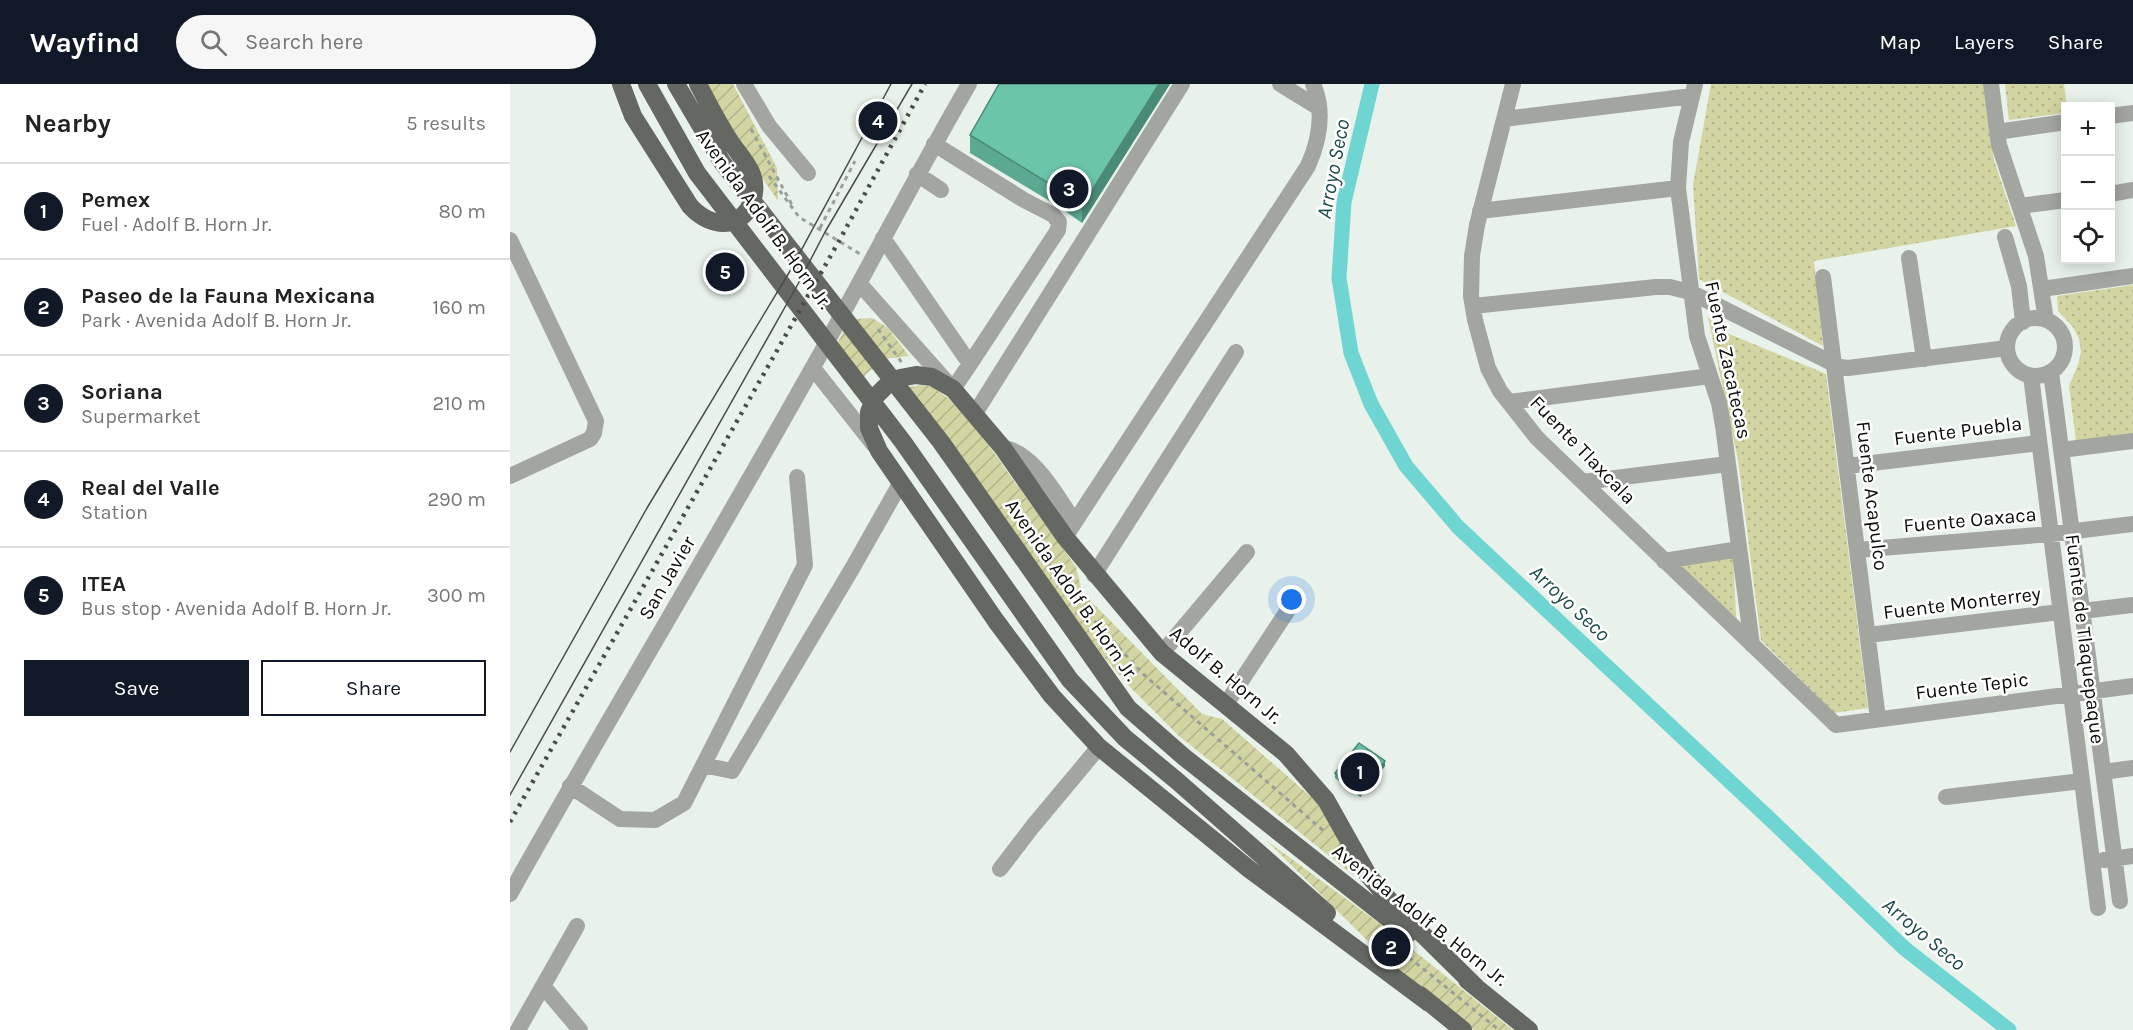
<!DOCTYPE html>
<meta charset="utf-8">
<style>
body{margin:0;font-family:Karla,sans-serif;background:#f6f6f6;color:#222}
.controls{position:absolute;right:18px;top:18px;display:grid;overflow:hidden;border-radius:0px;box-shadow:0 3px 15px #0003}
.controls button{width:54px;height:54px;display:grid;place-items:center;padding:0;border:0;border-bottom:2px solid #e0e0e0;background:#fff;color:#222;font:30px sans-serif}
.you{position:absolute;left:782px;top:516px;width:21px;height:21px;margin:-15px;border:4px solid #fff;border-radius:50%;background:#1a73e8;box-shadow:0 0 0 9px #1a73e833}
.badge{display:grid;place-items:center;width:39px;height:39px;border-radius:50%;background:#111827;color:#fff;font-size:20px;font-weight:700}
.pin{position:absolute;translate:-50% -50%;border:3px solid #fff;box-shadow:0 2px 6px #0006}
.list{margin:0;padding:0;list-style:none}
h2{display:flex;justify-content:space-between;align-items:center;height:78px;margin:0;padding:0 24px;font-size:26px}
h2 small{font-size:20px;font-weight:400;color:#767676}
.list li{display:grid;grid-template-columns:39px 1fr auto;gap:18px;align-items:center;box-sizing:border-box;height:96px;padding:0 24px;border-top:2px solid #e0e0e0}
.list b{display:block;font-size:22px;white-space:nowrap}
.list p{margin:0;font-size:20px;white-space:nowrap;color:#767676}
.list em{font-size:20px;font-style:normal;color:#767676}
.actions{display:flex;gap:12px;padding:18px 24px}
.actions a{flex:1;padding:14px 0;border:2px solid #111827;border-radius:0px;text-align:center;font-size:21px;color:#111827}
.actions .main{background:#111827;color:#fff}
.icon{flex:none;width:33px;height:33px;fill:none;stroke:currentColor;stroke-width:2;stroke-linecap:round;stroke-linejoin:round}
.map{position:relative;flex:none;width:1623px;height:946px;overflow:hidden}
header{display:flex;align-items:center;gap:36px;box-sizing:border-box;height:84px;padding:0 30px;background:#111827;color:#fff}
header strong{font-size:28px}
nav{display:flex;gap:33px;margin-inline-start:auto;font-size:21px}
.search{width:420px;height:54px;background:#f6f6f6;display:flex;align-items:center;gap:15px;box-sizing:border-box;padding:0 21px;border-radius:33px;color:#767676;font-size:22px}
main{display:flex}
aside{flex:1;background:#fff}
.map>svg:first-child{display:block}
.grass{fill:url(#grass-dots)}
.garden{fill:url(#garden-furrows)}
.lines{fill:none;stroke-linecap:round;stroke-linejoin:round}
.canal{stroke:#6fd5d2;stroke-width:15}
.path{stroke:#99a09a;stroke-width:3;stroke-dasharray:4.5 4.5;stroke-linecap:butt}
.minor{stroke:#a3a5a1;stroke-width:16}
.major{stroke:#656862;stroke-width:18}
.tram{stroke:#494d4a;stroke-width:1.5}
.rail{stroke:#494d4a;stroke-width:4.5;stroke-dasharray:3 6;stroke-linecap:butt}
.wall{fill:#5ca992}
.shaded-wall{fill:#4b8a77}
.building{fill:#6bc5aa;stroke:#4b8a77;stroke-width:1.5}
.labels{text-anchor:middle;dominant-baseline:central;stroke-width:5;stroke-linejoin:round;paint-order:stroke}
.street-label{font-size:20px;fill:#0b0d0b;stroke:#fff}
.water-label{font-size:21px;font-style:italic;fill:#1e4c4b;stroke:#fff}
</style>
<header>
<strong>Wayfind</strong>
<div class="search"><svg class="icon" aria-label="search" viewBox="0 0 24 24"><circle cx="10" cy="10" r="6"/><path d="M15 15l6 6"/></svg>Search here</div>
<nav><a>Map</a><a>Layers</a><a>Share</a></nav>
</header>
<main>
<aside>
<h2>Nearby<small>5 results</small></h2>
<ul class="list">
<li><span class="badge">1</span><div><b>Pemex</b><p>Fuel · Adolf B. Horn Jr.</p></div><em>80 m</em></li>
<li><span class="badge">2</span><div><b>Paseo de la Fauna Mexicana</b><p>Park · Avenida Adolf B. Horn Jr.</p></div><em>160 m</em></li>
<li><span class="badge">3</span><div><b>Soriana</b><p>Supermarket</p></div><em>210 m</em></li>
<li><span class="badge">4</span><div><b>Real del Valle</b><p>Station</p></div><em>290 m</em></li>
<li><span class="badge">5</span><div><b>ITEA</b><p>Bus stop · Avenida Adolf B. Horn Jr.</p></div><em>300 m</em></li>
</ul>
<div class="actions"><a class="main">Save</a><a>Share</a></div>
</aside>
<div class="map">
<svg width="1623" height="946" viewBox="0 0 1623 946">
<defs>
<pattern id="grass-dots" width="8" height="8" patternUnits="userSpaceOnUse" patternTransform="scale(1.5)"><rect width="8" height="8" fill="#d2d4a1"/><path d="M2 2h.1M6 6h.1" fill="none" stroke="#b3b589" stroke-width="1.8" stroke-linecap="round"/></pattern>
<pattern id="garden-furrows" width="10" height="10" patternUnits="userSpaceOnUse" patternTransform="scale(1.5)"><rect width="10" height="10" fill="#d2d4a1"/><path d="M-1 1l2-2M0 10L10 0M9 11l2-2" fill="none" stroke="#b3b589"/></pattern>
</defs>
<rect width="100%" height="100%" fill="#e8f1ea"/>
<path class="grass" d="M1201 0H1473L1484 76 1506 142 1304 177 1313 262 1189 195 1183 101Z
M1495 0H1554L1557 22 1555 29 1499 36Z
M1623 201V349L1566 357 1559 302 1568 281 1571 268 1569 255 1563 243 1548 227 1547 212Z
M1198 233 1217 249 1316 290 1358 624 1324 629 1251 556 1228 376Z
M1223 472 1226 530 1227 539 1165 479Z"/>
<path class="garden" d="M194 0H223L267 84 268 117 229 60Z
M362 234 378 244 399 272 374 275 355 291 346 312 323 280C326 260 330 249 345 235Z
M411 301 423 303 439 315 467 345 566 483 572 508 692 630 712 635 807 718 848 786 843 791 669 652 622 605 593 572 398 303Z
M756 756 877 845 1003 946H964L881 880Z"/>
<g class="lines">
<path class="canal" d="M862 0 834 118 829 194 841 269 861 320 896 382 948 443 1262 737 1394 864 1499 946"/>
<path class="path" d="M241 45 282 121
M259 92 289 133 350 170
M310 144 345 77
M368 245 392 279
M539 481 564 514 633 590 816 749
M885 862 989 946"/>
<path class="minor" d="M234 0 259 42 298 89
M770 0 809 24
M1003 0 967 141 962 172 961 212 965 236 978 284 990 307 1027 354 1326 641 1623 602
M1185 0 1171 58 1168 104 1187 252 1209 319 1213 342 1242 561
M1481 0 1489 61 1526 172 1536 236
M1600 32 1623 29
M994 35 1182 12
M1487 48 1556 38
M407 90 431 106
M1600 110 1623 106
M1510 122 1556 116
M970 127 1168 104
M1495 153 1509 202 1513 238
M373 154 460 280 548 146 549 138 543 131 514 116 424 60
M0 156 86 337 84 349 80 355 0 392
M1399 174 1414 275
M1313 193 1368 635
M349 199 443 305 460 280
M1532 205 1623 192
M963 222 1146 203H1160L1180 208 1330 283 1338 284 1497 264
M1497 263a29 29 0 1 1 58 0a29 29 0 1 1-58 0Z
M303 284 364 361
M1541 288 1610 817
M1521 292 1588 824
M999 318 1200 292
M464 331 672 0
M493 364C523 367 548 414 564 437
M1551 366 1623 357
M1337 382 1529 359
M1073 398 1218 380
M555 453 798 82C809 57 815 27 803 0
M1347 466 1541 450 1623 440
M1154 477 1229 465
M584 491 726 268
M1572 527 1623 521
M1358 551 1550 528
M652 569 737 468
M716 620 778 526
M193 681 222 687 343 483 390 400
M1593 688 1623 684
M60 702 110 735 145 736 174 719 295 481 287 393
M1436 713 1572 697
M1594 776 1623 772
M490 785 523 742 589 663
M0 810C99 633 204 460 303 283 356 189 405 93 459 0
M33 902 70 946
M8 946 67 842"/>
<path class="major" d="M111 0 123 32 180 122C190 133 205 142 221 138 242 132 249 107 241 88 236 77 227 68 220 57 208 39 198 19 188 0
M137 0 187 89 393 358 560 596 615 654 666 696 817 829
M166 0 212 78 431 358 618 624 674 673 898 850
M957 896 1019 946
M910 911 953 946
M919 919 739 785 589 663 542 612 486 537 369 367 359 344V328L365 313 376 302 390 294 406 291 422 293 443 305 493 364 555 453 652 569 776 670 816 716 858 791 888 826 966 903"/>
<path class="tram" d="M0 668 137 424 280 187 381 0
M0 711 288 200 315 148 402 0"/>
<path class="rail" d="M0 738 329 157 415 0"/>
</g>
<path class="wall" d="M660 0 572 139 548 122 460 69V51Z
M875 682 850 713 825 694V689Z"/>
<path class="shaded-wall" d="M649 0H660L572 139V122Z
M875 677V682L850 713V708Z"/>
<path class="building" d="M489 0H649L572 122 548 105 460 51Z
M849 659 875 677 850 708 825 689Z"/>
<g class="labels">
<g class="street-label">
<text transform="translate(254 135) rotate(54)">Avenida Adolf B. Horn Jr.</text>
<text transform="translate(1218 276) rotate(78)">Fuente Zacatecas</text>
<text transform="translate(1448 347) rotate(-7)">Fuente Puebla</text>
<text transform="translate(1073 366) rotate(46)">Fuente Tlaxcala</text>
<text transform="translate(1362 412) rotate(83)">Fuente Acapulco</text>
<text transform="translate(1460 436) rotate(-5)">Fuente Oaxaca</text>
<text transform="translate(157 494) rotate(-60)">San Javier</text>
<text transform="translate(562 506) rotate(55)">Avenida Adolf B. Horn Jr.</text>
<text transform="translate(1452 519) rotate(-7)">Fuente Monterrey</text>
<text transform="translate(1575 555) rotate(83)">Fuente de Tlaquepaque</text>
<text transform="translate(716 591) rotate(40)">Adolf B. Horn Jr.</text>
<text transform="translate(1462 602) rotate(-7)">Fuente Tepic</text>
<text transform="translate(910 831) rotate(38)">Avenida Adolf B. Horn Jr.</text>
</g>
<g class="water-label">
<text transform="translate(823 85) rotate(-79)">Arroyo Seco</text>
<text transform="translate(1060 519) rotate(43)">Arroyo Seco</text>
<text transform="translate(1414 850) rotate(40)">Arroyo Seco</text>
</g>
</g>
</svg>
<div class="controls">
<button>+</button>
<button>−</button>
<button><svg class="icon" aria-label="locate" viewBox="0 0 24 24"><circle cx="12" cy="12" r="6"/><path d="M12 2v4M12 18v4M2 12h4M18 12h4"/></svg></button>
</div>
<div class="you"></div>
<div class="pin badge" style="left:850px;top:688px">1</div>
<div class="pin badge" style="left:881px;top:863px">2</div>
<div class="pin badge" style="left:559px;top:105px">3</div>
<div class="pin badge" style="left:368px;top:37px">4</div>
<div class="pin badge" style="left:215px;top:188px">5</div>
</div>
</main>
